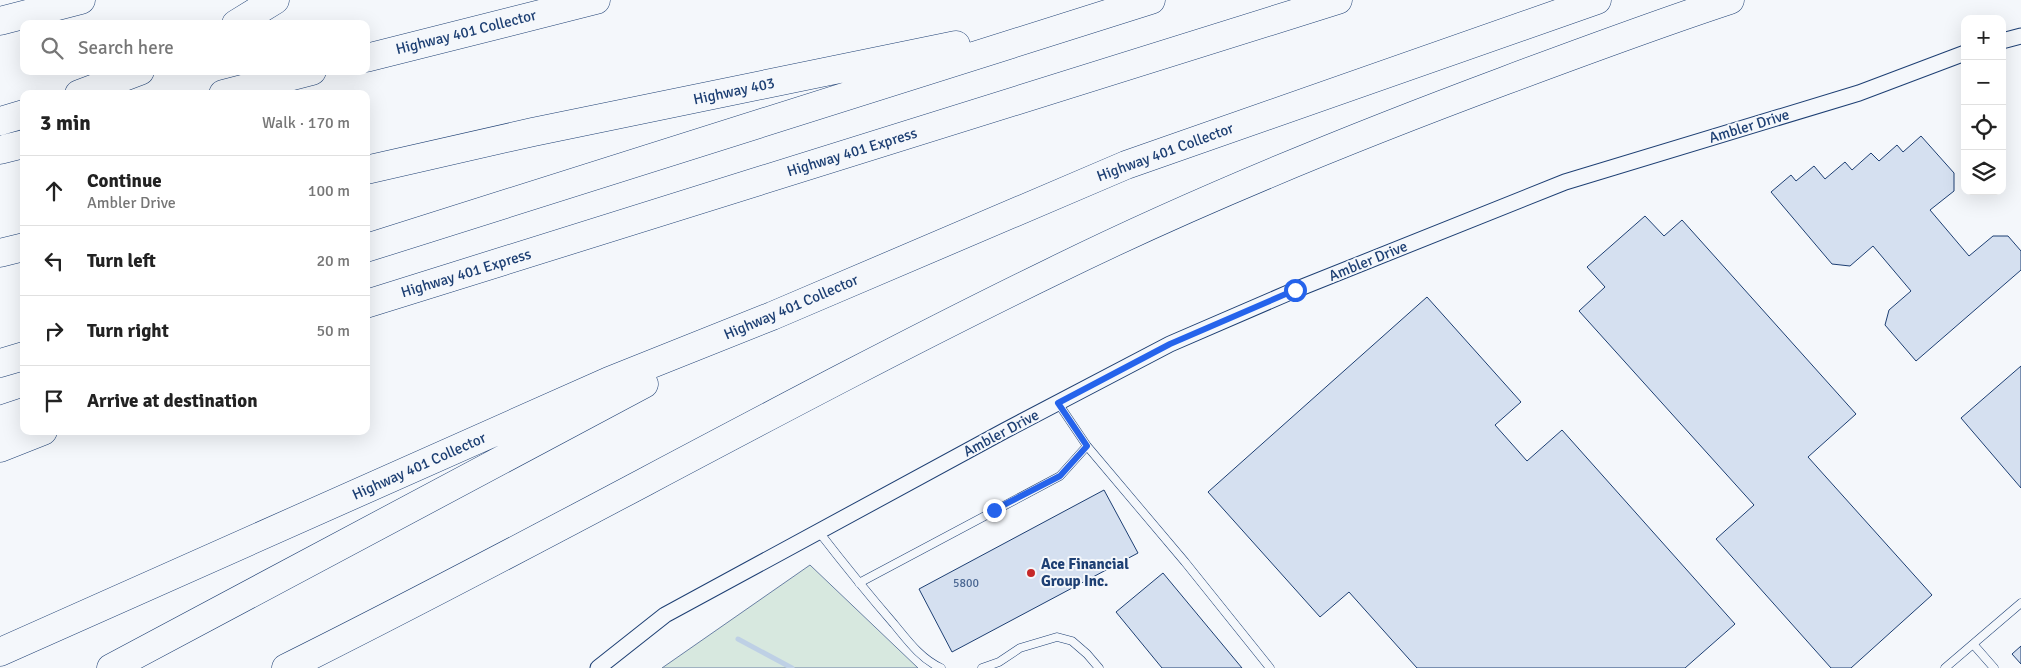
<!DOCTYPE html>
<meta charset="utf-8">
<style>
body{margin:0;font-family:Signika,sans-serif;background:#f2f2f2;color:#222}
.controls{position:absolute;right:15px;top:15px;display:grid;overflow:hidden;border-radius:10px;box-shadow:0 5px 20px #0002}
.controls button{width:45px;height:45px;display:grid;place-items:center;padding:0;border:0;border-bottom:1px solid #e0e0e0;background:#fff;color:#222;font:25px sans-serif}
.stop{position:absolute;width:15px;height:15px;margin:-11px;border:4px solid #2563eb;border-radius:50%;background:#fff}
.stop.end{background:#2563eb;border-color:#fff;box-shadow:0 1px 5px #0008}
.list{margin:0;padding:0;list-style:none}
h2{display:flex;justify-content:space-between;align-items:center;height:65px;margin:0;padding:0 20px;font-size:21px}
h2 small{font-size:16px;font-weight:400;color:#767676}
.list li{display:grid;grid-template-columns:32px 1fr auto;gap:15px;align-items:center;box-sizing:border-box;height:70px;padding:0 20px;border-top:1px solid #e0e0e0}
.list b{display:block;font-size:19px;white-space:nowrap}
.list p{margin:0;font-size:16px;white-space:nowrap;color:#767676}
.list em{font-size:16px;font-style:normal;color:#767676}
.icon{flex:none;width:28px;height:28px;fill:none;stroke:currentColor;stroke-width:2;stroke-linecap:round;stroke-linejoin:round}
.map{position:relative;flex:none;width:2021px;height:668px;overflow:hidden}
.search{position:absolute;background:#fff;box-shadow:0 5px 20px #0002;left:20px;top:20px;width:350px;height:55px;display:flex;align-items:center;gap:12px;box-sizing:border-box;padding:0 18px;border-radius:10px;color:#767676;font-size:19px}
.panel{position:absolute;background:#fff;box-shadow:0 5px 20px #0002;left:20px;top:90px;width:350px;height:345px;border-radius:10px}
.map>svg:first-child{display:block}
.green{fill:#d7e8df;stroke:#687fa3}
.lines{fill:none;stroke-linecap:round;stroke-linejoin:round}
.stream{stroke:#bed0e5;stroke-width:5}
.building{fill:#d5e0f0;stroke:#1d3f73}
.service-casing{stroke:#1d3f73;stroke-width:9}
.minor-casing{stroke:#1d3f73;stroke-width:17}
.motorway-casing{stroke:#1d3f73;stroke-width:29}
.service{stroke:#f4f7fb;stroke-width:8}
.minor{stroke:#f4f7fb;stroke-width:15}
.motorway{stroke:#f4f7fb;stroke-width:28}
.route{stroke:#2563eb;stroke-width:6}
.poi-dot{fill:#c62828;stroke:#f4f7fb;stroke-width:2}
.labels{text-anchor:middle;dominant-baseline:central;stroke-width:4;stroke-linejoin:round;paint-order:stroke}
.number-label{font-size:12px;fill:#4b6792}
.street-label{font-size:15px;fill:#1d3f73;stroke:#f4f7fb}
.poi-label{font-size:15px;font-weight:bold;fill:#1d3f73;stroke:#f4f7fb;text-anchor:start}
</style>
<div class="map">
<svg width="2021" height="668" viewBox="0 0 2021 668">
<rect width="100%" height="100%" fill="#f4f7fb"/>
<path class="green" d="M810 565 918 668H662Z"/>
<g class="lines">
<path class="stream" d="M738 639 792 668"/>
</g>
<path class="building" d="M1921 136 1954 173V191L1930 210 1969 256 1993 236H2008L2021 251V270L1916 361 1885 325 1889 310 1911 291 1873 246 1850 266 1832 264 1771 192 1791 175 1796 181 1814 166 1825 179 1845 162 1852 170 1871 153 1879 161 1897 145 1903 152Z
M1645 216 1664 236 1682 220 1856 414 1808 457 1932 595 1851 668H1831L1716 539 1754 505 1579 311 1605 287 1587 267Z
M1427 297 1521 402 1495 425 1527 461 1562 430 1735 624 1685 668H1417L1349 592 1320 617 1208 492Z
M2021 366V488L1961 418Z
M1104 490 1138 553 952 652 919 589Z
M1163 573 1242 668H1162L1116 612Z
M2021 646V664L2012 654Z"/>
<g class="lines">
<g class="service-casing">
<path id="service" d="M1058 403 1087 446 1185 562 1270 668
M819 532C843 563 868 594 894 624 908 641 921 659 941 668
M859 583 1060 476 1087 446
M1973 644 1994 668
M982 668 999 662 1020 648 1057 637 1072 641 1087 654 1099 668
M1945 668 2021 603"/>
</g>
<g class="minor-casing">
<path id="minor" d="M2002 41 2021 36
M598 668 665 615 1004 431 1170 344 1295 290 1565 182 1859 93 1965 53"/>
</g>
<g class="motorway-casing">
<path id="motorway" d="M0 21 81 0
M236 24 275 0
M366 58 596 0
M79 94 140 71
M223 94 312 71
M0 121 24 114
M0 150 24 144
M366 170 533 132 956 45
M366 248 1151 0
M0 253 24 247
M366 304 1338 0
M0 363 24 356
M0 420 24 412
M0 448 43 431
M0 652 609 381 772 316 1126 165 1597 0
M111 668 644 384
M286 668C544 540 795 397 1054 271 1200 199 1351 138 1504 81 1579 53 1654 25 1730 0"/>
</g>
<use href="#service" class="service"/>
<use href="#minor" class="minor"/>
<use href="#motorway" class="motorway"/>
</g>
<g class="lines">
<path class="route" d="M994 510 1060 476 1087 446 1058 403 1170 344 1295 290"/>
</g>
<circle class="poi-dot" cx="1031" cy="573" r="5"/>
<g class="labels">
<g class="number-label">
<text x="966" y="583">5800</text>
</g>
<g class="street-label">
<text transform="translate(466 32) rotate(-14)">Highway 401 Collector</text>
<text transform="translate(734 91) rotate(-12)">Highway 403</text>
<text transform="translate(1749 126) rotate(-17)">Ambler Drive</text>
<text transform="translate(852 152) rotate(-17)">Highway 401 Express</text>
<text transform="translate(1165 152) rotate(-20)">Highway 401 Collector</text>
<text transform="translate(1368 261) rotate(-22)">Ambler Drive</text>
<text transform="translate(466 273) rotate(-17)">Highway 401 Express</text>
<text transform="translate(791 307) rotate(-23)">Highway 401 Collector</text>
<text transform="translate(1001 433) rotate(-28)">Ambler Drive</text>
<text transform="translate(419 466) rotate(-24)">Highway 401 Collector</text>
</g>
<g class="poi-label">
<text x="1041" y="564">Ace Financial<tspan x="1041" dy="17">Group Inc.</tspan></text>
</g>
</g>
</svg>
<div class="controls">
<button>+</button>
<button>−</button>
<button><svg class="icon" aria-label="locate" viewBox="0 0 24 24"><circle cx="12" cy="12" r="6"/><path d="M12 2v4M12 18v4M2 12h4M18 12h4"/></svg></button>
<button><svg class="icon" aria-label="layers" viewBox="0 0 24 24"><path d="M12 4l9 5-9 5-9-5zM3 14l9 5 9-5"/></svg></button>
</div>
<div class="stop" style="left:1295px;top:290px"></div>
<div class="stop end" style="left:994px;top:510px"></div>
<div class="search"><svg class="icon" aria-label="search" viewBox="0 0 24 24"><circle cx="10" cy="10" r="6"/><path d="M15 15l6 6"/></svg>Search here</div>
<section class="panel">
<h2>3 min<small>Walk · 170 m</small></h2>
<ul class="list">
<li><svg class="icon" aria-label="ahead" viewBox="0 0 24 24"><path d="M12 20V5M6 11l6-6 6 6"/></svg><div><b>Continue</b><p>Ambler Drive</p></div><em>100 m</em></li>
<li><svg class="icon" aria-label="left" viewBox="0 0 24 24"><path d="M17 20v-9H6M10 6l-5 5 5 5"/></svg><div><b>Turn left</b></div><em>20 m</em></li>
<li><svg class="icon" aria-label="right" viewBox="0 0 24 24"><path d="M7 20v-9h11M14 6l5 5-5 5"/></svg><div><b>Turn right</b></div><em>50 m</em></li>
<li><svg class="icon" aria-label="arrive" viewBox="0 0 24 24"><path d="M6 21V4h12l-3 4 3 4H6"/></svg><div><b>Arrive at destination</b></div></li>
</ul>
</section>
</div>
